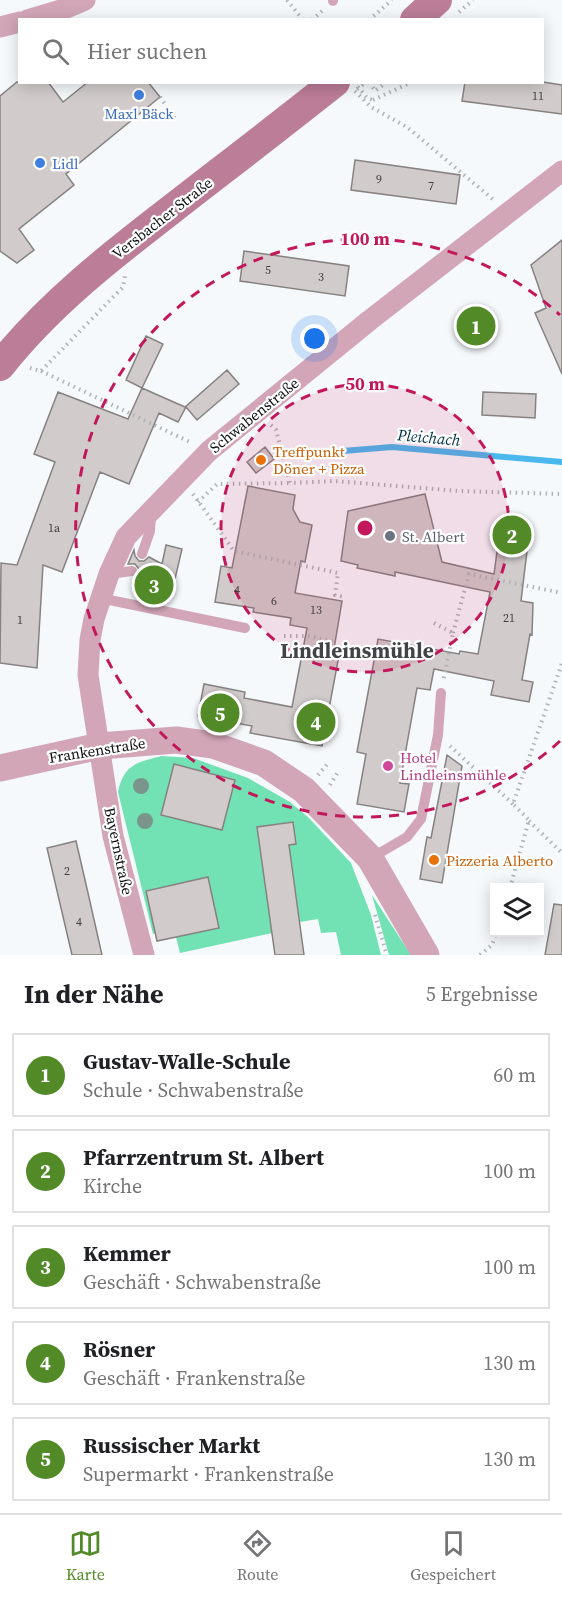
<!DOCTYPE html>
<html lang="de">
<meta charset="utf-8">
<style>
body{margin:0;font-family:"Source Serif 4",serif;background:#f2f2f2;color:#202124}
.controls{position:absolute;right:18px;bottom:18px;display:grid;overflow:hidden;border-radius:0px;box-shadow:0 3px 15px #0003}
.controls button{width:54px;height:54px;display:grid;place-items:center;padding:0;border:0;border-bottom:2px solid #e0e0e0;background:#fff;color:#202124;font:30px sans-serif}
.you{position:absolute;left:315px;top:339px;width:21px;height:21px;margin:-15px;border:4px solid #fff;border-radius:50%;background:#1a73e8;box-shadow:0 0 0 9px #1a73e833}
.badge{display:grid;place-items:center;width:39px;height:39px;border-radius:50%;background:#518a26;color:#fff;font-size:20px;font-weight:700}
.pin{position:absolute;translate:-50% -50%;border:3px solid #fff;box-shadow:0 2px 6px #0006}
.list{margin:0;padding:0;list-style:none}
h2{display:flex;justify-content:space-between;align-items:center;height:78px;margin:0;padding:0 24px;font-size:26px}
h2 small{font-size:20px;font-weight:400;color:#757577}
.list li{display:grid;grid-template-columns:39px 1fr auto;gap:18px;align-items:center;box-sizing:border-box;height:84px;margin:0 12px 12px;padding:0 12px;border:2px solid #e0e0e0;border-radius:0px}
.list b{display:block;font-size:22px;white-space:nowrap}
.list p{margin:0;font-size:20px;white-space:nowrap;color:#757577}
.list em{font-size:20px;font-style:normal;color:#757577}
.icon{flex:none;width:33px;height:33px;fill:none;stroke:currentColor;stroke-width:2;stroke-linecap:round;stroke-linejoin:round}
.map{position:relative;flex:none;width:562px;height:955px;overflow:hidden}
.search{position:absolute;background:#fff;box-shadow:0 3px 15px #0003;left:18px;right:18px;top:18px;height:66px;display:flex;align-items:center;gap:15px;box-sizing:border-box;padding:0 21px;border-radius:0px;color:#757577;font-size:22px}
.sheet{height:558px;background:#fff}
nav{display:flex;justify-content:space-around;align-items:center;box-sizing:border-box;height:84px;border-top:2px solid #e0e0e0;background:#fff;font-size:16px;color:#757577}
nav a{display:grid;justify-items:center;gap:3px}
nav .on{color:#518a26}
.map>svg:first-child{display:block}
.green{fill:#72e2b4}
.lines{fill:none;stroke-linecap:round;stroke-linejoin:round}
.stream{stroke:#4ab8ed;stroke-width:6}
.building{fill:#d1cccb;stroke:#868281;stroke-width:1.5}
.path{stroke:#afb2b4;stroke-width:4;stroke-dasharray:1.5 4.5;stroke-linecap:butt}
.service{stroke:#d2a6b7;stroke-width:10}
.minor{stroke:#d2a6b7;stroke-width:21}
.tertiary{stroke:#d2a6b7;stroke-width:27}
.secondary{stroke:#bc7d98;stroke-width:30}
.path-bridge{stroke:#afb2b4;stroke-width:4;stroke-dasharray:1.5 4.5;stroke-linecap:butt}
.tree{fill:#79958c}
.ring{fill:none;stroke:#c2185b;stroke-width:3;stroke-dasharray:10 8}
.shop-dot{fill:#3f7fe0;stroke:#fff;stroke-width:2}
.food-dot{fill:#e8710a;stroke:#fff;stroke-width:2}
.worship-dot{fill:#6b7280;stroke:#fff;stroke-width:2}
.hotel-dot{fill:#d1479c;stroke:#fff;stroke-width:2}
.labels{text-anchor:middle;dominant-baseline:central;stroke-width:4.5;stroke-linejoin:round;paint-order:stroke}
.number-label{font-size:12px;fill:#403f40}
.shop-label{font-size:15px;fill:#366cbe;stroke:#fff}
.street-label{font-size:15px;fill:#0f1011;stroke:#fff}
.food-label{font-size:15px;fill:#c56008;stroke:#fff;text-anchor:start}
.worship-label{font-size:15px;fill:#5b616d;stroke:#fff;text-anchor:start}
.hotel-label{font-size:15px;fill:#b23c85;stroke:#fff;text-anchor:start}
.water-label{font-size:16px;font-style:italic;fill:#003247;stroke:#fff}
.district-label{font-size:21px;font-weight:bold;fill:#414346;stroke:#fff}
.centre{fill:#c2185b;stroke:#fff;stroke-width:3}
.ring-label{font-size:18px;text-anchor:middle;font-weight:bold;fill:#c2185b;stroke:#fff;stroke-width:4.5;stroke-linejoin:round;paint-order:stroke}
</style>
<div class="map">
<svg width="562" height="955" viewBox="0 0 562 955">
<rect width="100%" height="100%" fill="#f6f9fc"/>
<path class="green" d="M162 756 193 758 248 778 290 802 309 818 351 863 371 915 381 955H341L336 932 321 933 318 919 300 922 289 845 296 844 292 822 258 827 272 933 180 953 174 929 153 934 118 792C124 764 138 762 162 756Z
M372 895 411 955H389Z"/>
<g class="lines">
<path class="stream" d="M294 455 392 447 562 462"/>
</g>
<path class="building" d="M17 82H48L63 102 88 82H148L160 97 66 174 74 185 19 229 34 250 17 263 0 251V96Z
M465 82H543L562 85V114L462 101Z
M355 160 460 175 456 204 351 190Z
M562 240V374L535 313 546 308 531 265Z
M244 251 349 266 345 296 240 281Z
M146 336 163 344 142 388 126 380Z
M227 370 239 384 197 420 186 407 178 422 159 413 129 484 100 472 62 572 43 565 37 668 0 663 1 563 17 565 55 462 34 454 58 392 128 419 142 388 185 407Z
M483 392 536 394 535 418 482 415Z
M265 447 274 459 256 473 247 462Z
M248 486 295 495 293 509 300 522 312 525 305 562 301 561 295 593 342 601 334 649 340 650 322 746 250 733 252 726 198 716 204 684 245 692 244 698 292 707 307 628 290 625 291 618 253 612 254 608 215 602 221 566 232 568Z
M425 494 442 562 494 574 499 537 528 543 521 601 533 603 532 635 530 634 522 680 533 682 529 702 491 695 494 681 434 669 430 690 417 688 400 783 409 784 404 812 357 804 366 754 357 752 378 639 459 654 460 651 478 654 490 592 395 572V576L357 568 358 565 341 561 348 511Z
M166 545 182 549 171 596 147 591 150 580 139 574V569L135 564H128L134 550 135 556 139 561H144L149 557 162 564Z
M447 755 462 766 442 883 420 879 427 837 431 838Z
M174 764 235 780 222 830 161 815Z
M293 822 296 844 289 845 304 955H275L257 827Z
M76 841 88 893 102 955H72L47 848Z
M208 877 219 928 157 941 146 891Z
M554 904 562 905V955H545Z"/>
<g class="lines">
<path class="path" d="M287 0 303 20
M459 12 473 0
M312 20 323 10
M369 20 392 0
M370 82 375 91 387 82
M357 89 366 82
M355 91 371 107 407 127 495 201
M160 97 176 120
M373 100 412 82
M30 368 41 371 123 287 125 276
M41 371 192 443
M271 425 276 430 290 483 334 481 459 491 562 494
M193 494 234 551 338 573 335 595 344 597
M198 502 217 484 290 483
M434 623 453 633 443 682
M453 633 469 574 562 593
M284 636H308L336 642
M450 746 513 804
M318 775 329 762
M330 785 339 770
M529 821 562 853
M510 888 529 820 513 804 562 663
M375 915 387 955
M480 955 492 945 496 933"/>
<path class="service" d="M333 1V0
M142 554 150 531 151 514
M109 574 132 571
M100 598 245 628
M371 858 407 837 421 819 438 735 441 693"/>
<path class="minor" d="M27 20 64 9 85 0
M0 27 20 22
M144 955 113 836 88 675 90 640 94 619 109 574 126 537 209 451 370 320 562 171"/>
<path class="tertiary" d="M0 768 100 746 176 740 213 745 264 763 304 790 370 858 426 955"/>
<path class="secondary" d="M415 20 437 0
M0 366C48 305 111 256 172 209 226 167 281 125 335 82"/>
<path class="path-bridge" d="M354 82 367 98 373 100"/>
</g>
<g class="tree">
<circle cx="141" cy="786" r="8"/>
<circle cx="145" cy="821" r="8"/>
</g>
<circle cx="365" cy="528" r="144" fill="#c2185b" fill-opacity=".12"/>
<g class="ring">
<circle cx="365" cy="528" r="144"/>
<path d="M560 741A289 289 0 1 1 560 315"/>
</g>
<g class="shop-dot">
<circle cx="139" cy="95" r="6"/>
<circle cx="40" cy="163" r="6"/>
</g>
<g class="food-dot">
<circle cx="261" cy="460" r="6"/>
<circle cx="434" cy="860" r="6"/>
</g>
<circle class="worship-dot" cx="390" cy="536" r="6"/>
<circle class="hotel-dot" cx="388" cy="766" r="6"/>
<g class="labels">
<g class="number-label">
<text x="538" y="96">11</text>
<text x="379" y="179">9</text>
<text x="431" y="186">7</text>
<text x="268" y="270">5</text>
<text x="321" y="277">3</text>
<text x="54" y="528">1a</text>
<text x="237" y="590">4</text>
<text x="274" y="601">6</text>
<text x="316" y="610">13</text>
<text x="509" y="618">21</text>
<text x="20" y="620">1</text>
<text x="67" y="871">2</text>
<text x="79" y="922">4</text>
</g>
<g class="shop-label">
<text x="139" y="113">Maxl Bäck</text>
<text x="52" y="163" text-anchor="start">Lidl</text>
</g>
<g class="street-label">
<text transform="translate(162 218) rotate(-38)">Versbacher Straße</text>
<text transform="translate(254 415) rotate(-39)">Schwabenstraße</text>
<text transform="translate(97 750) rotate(-9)">Frankenstraße</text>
<text transform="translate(119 851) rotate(78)">Bayernstraße</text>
</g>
<g class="food-label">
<text x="273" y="451">Treffpunkt<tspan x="273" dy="17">Döner + Pizza</tspan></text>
<text x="446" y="860">Pizzeria Alberto</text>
</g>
<g class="worship-label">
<text x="402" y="536">St. Albert</text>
</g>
<g class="hotel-label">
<text x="400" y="757">Hotel<tspan x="400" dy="17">Lindleinsmühle</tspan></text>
</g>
<g class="water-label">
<text transform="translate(429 437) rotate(5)">Pleichach</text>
</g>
<g class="district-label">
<text x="357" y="650">Lindleinsmühle</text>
</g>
</g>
<circle cx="365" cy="528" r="9" class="centre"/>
<g class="ring-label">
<text x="365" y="245">100 m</text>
<text x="365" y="390">50 m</text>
</g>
</svg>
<div class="controls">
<button><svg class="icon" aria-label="layers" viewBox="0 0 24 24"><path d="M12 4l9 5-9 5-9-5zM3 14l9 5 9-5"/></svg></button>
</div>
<div class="you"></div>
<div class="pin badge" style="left:476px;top:326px">1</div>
<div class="pin badge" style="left:512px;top:535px">2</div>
<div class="pin badge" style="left:154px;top:585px">3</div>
<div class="pin badge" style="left:316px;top:722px">4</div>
<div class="pin badge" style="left:220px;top:713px">5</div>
<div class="search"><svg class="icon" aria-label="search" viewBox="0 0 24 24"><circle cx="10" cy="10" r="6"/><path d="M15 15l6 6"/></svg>Hier suchen</div>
</div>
<section class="sheet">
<h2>In der Nähe<small>5 Ergebnisse</small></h2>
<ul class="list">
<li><span class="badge">1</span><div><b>Gustav-Walle-Schule</b><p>Schule · Schwabenstraße</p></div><em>60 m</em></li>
<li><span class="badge">2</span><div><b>Pfarrzentrum St. Albert</b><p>Kirche</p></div><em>100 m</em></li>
<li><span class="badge">3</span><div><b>Kemmer</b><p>Geschäft · Schwabenstraße</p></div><em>100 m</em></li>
<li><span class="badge">4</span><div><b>Rösner</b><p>Geschäft · Frankenstraße</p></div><em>130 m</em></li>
<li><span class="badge">5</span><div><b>Russischer Markt</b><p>Supermarkt · Frankenstraße</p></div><em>130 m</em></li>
</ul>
</section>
<nav>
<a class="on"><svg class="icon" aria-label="map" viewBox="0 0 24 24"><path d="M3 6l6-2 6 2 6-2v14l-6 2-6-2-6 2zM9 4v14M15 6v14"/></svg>Karte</a>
<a><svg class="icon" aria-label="directions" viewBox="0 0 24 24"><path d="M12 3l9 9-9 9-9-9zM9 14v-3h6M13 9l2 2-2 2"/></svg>Route</a>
<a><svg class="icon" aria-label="saved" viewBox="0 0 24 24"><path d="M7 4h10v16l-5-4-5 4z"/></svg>Gespeichert</a>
</nav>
